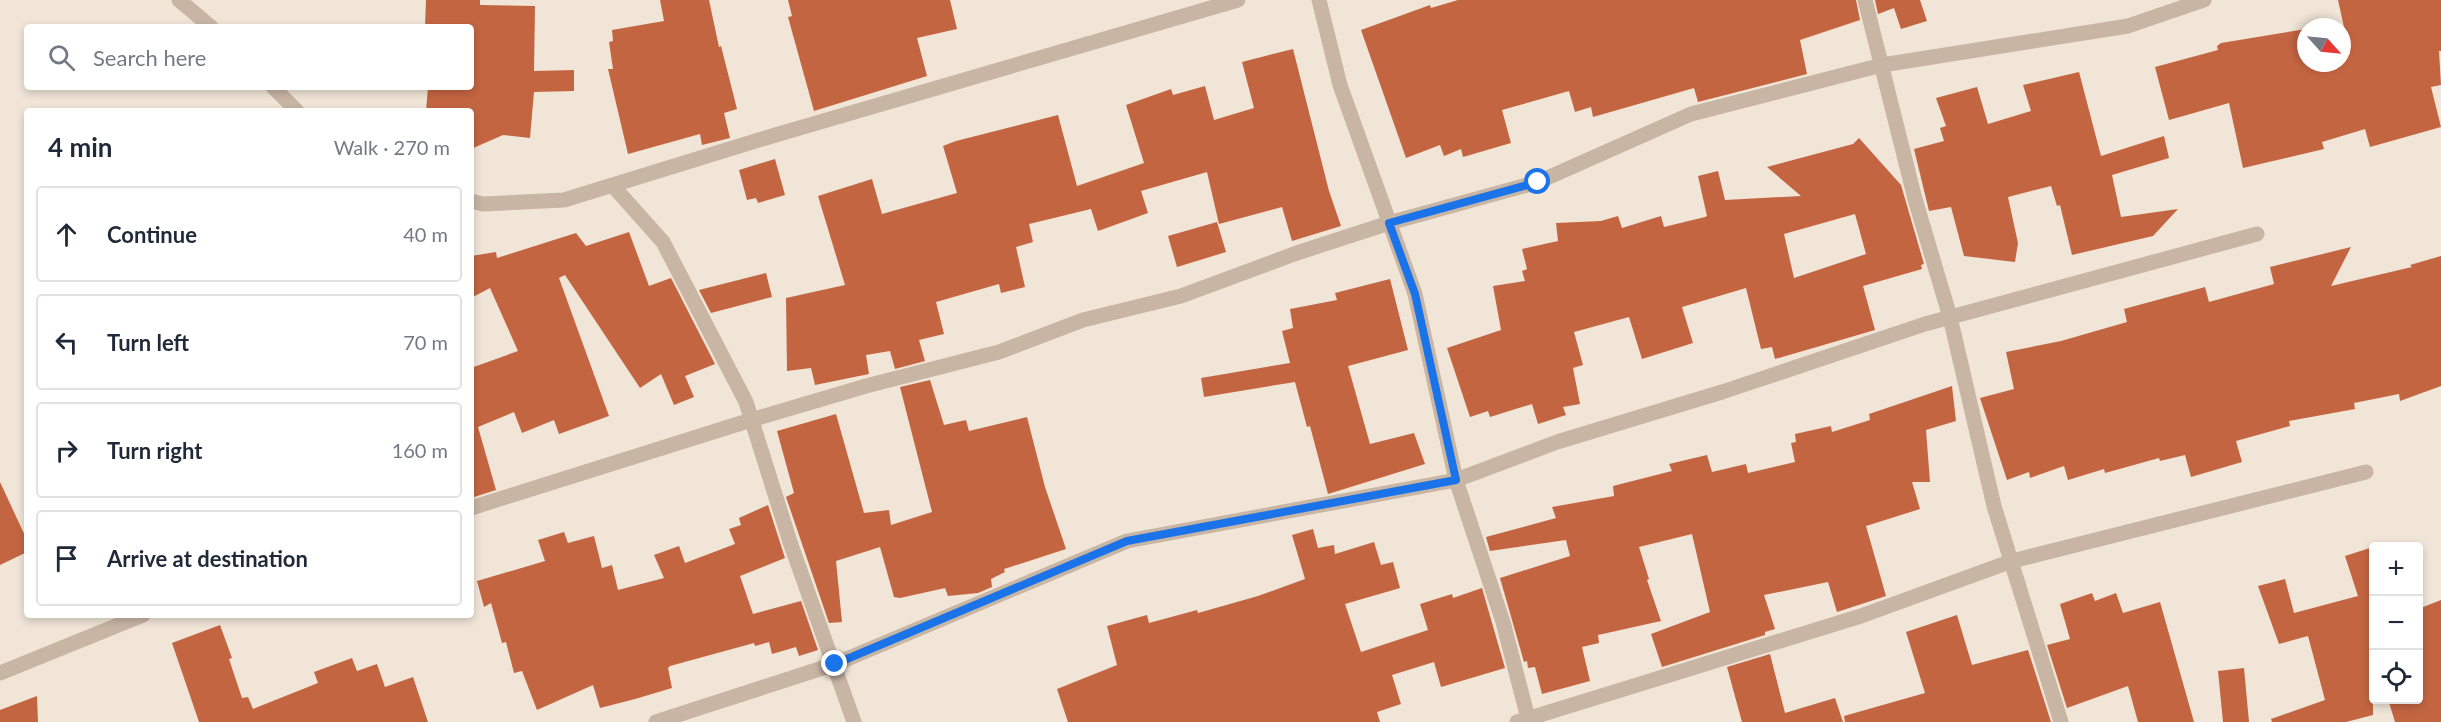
<!DOCTYPE html>
<meta charset="utf-8">
<style>
body{margin:0;font-family:Lato,sans-serif;background:#f6f6f7;color:#1f2937}
.controls{position:absolute;right:18px;bottom:18px;display:grid;overflow:hidden;border-radius:6px;box-shadow:0 3px 9px #0003}
.controls button{width:54px;height:54px;display:grid;place-items:center;padding:0;border:0;border-bottom:2px solid #e0e1e3;background:#fff;color:#1f2937;font:30px sans-serif}
.compass{position:absolute;left:2297px;top:18px;width:54px;height:54px;border-radius:50%;background:#fff;box-shadow:0 3px 9px #0003;rotate:117deg}
.stop{position:absolute;width:18px;height:18px;margin:-14px;border:4px solid #1a73e8;border-radius:50%;background:#fff}
.stop.end{background:#1a73e8;border-color:#fff;box-shadow:0 2px 6px #0008}
.list{margin:0;padding:0;list-style:none}
h2{display:flex;justify-content:space-between;align-items:center;height:78px;margin:0;padding:0 24px;font-size:26px}
h2 small{font-size:20px;font-weight:400;color:#747a83}
.list li{display:grid;grid-template-columns:39px 1fr auto;gap:18px;align-items:center;box-sizing:border-box;height:96px;margin:0 12px 12px;padding:0 12px;border:2px solid #e0e1e3;border-radius:6px}
.list b{display:block;font-size:22px;white-space:nowrap}
.list em{font-size:20px;font-style:normal;color:#747a83}
.icon{flex:none;width:33px;height:33px;fill:none;stroke:currentColor;stroke-width:2;stroke-linecap:round;stroke-linejoin:round}
.map{position:relative;flex:none;width:2441px;height:722px;overflow:hidden}
.search{position:absolute;background:#fff;box-shadow:0 3px 9px #0003;left:24px;top:24px;width:450px;height:66px;display:flex;align-items:center;gap:15px;box-sizing:border-box;padding:0 21px;border-radius:6px;color:#747a83;font-size:22px}
.panel{position:absolute;background:#fff;box-shadow:0 3px 9px #0003;left:24px;top:108px;width:450px;height:510px;border-radius:6px}
.map>svg:first-child{display:block}
.building{fill:#c46542;fill-rule:evenodd}
.lines{fill:none;stroke-linecap:round;stroke-linejoin:round}
.minor{stroke:#c8b5a4;stroke-width:15}
.route{stroke:#1a73e8;stroke-width:8}
</style>
<div class="map">
<svg width="2441" height="722" viewBox="0 0 2441 722">
<rect width="100%" height="100%" fill="#f0e5d7"/>
<path class="building" d="M426 0H480V5L535 6 534 71 574 70V91L534 92 530 138 503 135 471 149V111H426L428 87H471V27H425Z
M660 0H709L719 47 721 46 737 109 724 113 730 138 702 145 700 134 628 154 608 69H613L609 42 613 41 612 30 664 21Z
M788 0H950L957 29 917 38 927 76 814 111 788 17 792 16Z
M1458 0H1856L1860 20 1800 40 1807 74 1698 102 1694 88 1593 117 1591 107 1575 112 1569 91 1502 110 1511 143 1463 157 1461 149 1444 156 1440 145 1406 158 1361 30 1430 5 1431 8Z
M1875 0H1920L1927 21 1901 29 1894 8 1878 14Z
M2338 0H2441V51H2439L2441 85 2431 87 2441 127 2370 147 2365 129 2322 142 2324 149 2243 168 2229 103 2169 120 2155 67 2218 50 2217 46 2221 43 2306 29V65L2342 63V56L2350 54Z
M1293 49 1329 191 1341 226 1292 241 1282 207 1219 224 1207 172 1141 191 1148 213 1098 231 1091 209 1029 224 1033 242 1016 247 1025 287 1001 293 999 284 936 302 944 334 919 340 925 361 895 369 890 351 866 355 869 374 815 385 811 368 787 371 786 298 845 285 818 196 872 179 882 214 957 193 943 146 956 141 1058 115 1077 186 1144 163 1126 105 1171 89 1173 95 1205 86 1214 120 1254 108 1242 62Z
M2079 72 2101 156 2164 136 2169 158 2112 175 2121 217 2178 209 2153 236 2072 255 2060 205 2057 206 2051 186 2008 197 2018 243 2015 262 1964 256 1951 207 1929 211 1914 149 1944 141 1940 128 1946 126 1936 98 1977 87 1988 124 2031 111 2023 85Z
M1859 138 1901 185 1924 264 1921 265 1922 269 1863 286 1875 330 1775 359 1772 347 1761 349 1746 288 1682 307 1693 343 1642 359 1629 317 1574 332 1583 365 1573 368 1580 404 1563 407 1566 415 1538 424 1532 404 1490 417 1488 411 1470 417 1447 348 1501 330 1493 286 1525 281 1522 271 1527 269 1522 249 1558 241 1556 223 1601 221 1618 216 1622 228 1661 216 1664 227 1705 217 1707 216 1698 176 1718 171 1725 200 1801 196 1767 167 1853 144ZM1855 214 1866 254 1794 278 1784 234Z
M775 159 785 195 758 203 756 198 747 200 739 170Z
M1217 222 1226 252 1177 267 1168 236Z
M629 232 649 286 671 278 715 364 685 376 694 397 674 405 661 374 640 388 565 275 559 278 609 416 559 434 554 420 522 433 514 412 478 427 496 490 471 498V368L518 351 490 288 471 298V256L496 252 497 258 576 233 586 246Z
M2351 247 2331 286 2412 267 2410 265 2441 256V386L2400 401 2399 394 2354 403 2355 409 2289 421 2290 426 2236 441 2242 462 2191 477 2185 455 2160 461 2159 458 2105 473 2104 469 2068 480 2064 466 2030 478 2029 472 2007 480 1980 398 2014 389 2006 352 2061 341 2127 322 2124 309 2205 287 2209 302 2274 284 2270 267Z
M766 273 772 297 711 313 699 290Z
M1390 279 1408 350 1348 366 1370 444 1414 433 1425 464 1328 494 1310 426 1307 427 1295 382 1204 397 1201 378 1290 363 1282 331 1293 328 1290 309 1337 300 1335 293Z
M930 380 944 425 966 420 969 431 1027 417 1045 487 1066 549 1004 569 1005 572 991 579 992 587 978 593 948 596 945 588 900 598 894 597 880 547 836 561 842 622 829 623 786 497 794 493 777 431 836 414 864 513 889 510 891 525 932 512 900 387Z
M1952 386 1956 421 1926 430 1930 482H1912L1920 509 1866 526 1886 596 1837 612 1828 582 1764 595 1775 629 1765 632V635L1662 667 1651 634 1710 612 1692 534 1639 547 1649 579 1647 580 1661 621 1598 635 1599 643 1582 647 1590 681 1542 694 1535 667 1528 668 1527 661 1524 662 1500 578 1570 556 1566 540 1490 551 1486 537 1556 518 1552 507 1614 496 1613 486 1672 471 1669 464 1707 455 1712 472 1746 464 1748 473 1795 462 1791 443 1796 442 1795 434 1831 426 1832 432 1870 420 1869 414Z
M0 482 27 540V552L0 565Z
M768 505 785 558 740 576 753 614 801 601 818 650 799 656 796 647 772 654 769 642 755 646 754 643 670 666 668 668 672 688 635 699 600 708 593 685 537 710 522 671 514 673 506 642 502 643 491 603 484 607 477 581 545 561 538 540 564 532 568 543 594 536 602 568 612 565 618 590 664 578 654 555 679 546 685 563 735 544 729 529 741 525 739 518Z
M1313 529 1318 548 1334 545 1335 554 1374 542 1381 565 1393 562 1400 588 1345 604 1361 652 1428 630 1420 604 1452 594 1453 598 1482 588 1505 668 1441 687 1434 662 1392 675 1401 704 1377 712 1380 722H1068L1057 689 1117 665 1107 626 1147 615 1149 623 1197 610 1198 613 1258 596 1305 579 1292 535Z
M2373 547V715L2346 722H2272L2271 719 2325 700 2308 636 2279 644 2258 586 2285 579 2294 613 2358 596 2345 556Z
M2092 593 2095 601 2116 593 2123 613 2160 602 2194 722H2138L2128 686 2067 708 2047 645 2070 639 2060 604Z
M2441 600V722H2395L2388 699H2418V609Z
M1957 615 1972 665 2028 650 2051 722H1845L1844 716 1925 693 1906 632Z
M220 625 232 658 229 659 242 698 248 697 253 709 318 683 314 672 352 658 357 671 377 664 385 687 413 677 428 722H199L172 643Z
M1770 654 1785 713 1835 698 1843 722H1742L1727 667Z
M2244 668 2249 722H2223L2218 671Z
M37 696 38 722H0V710Z"/>
<g class="lines">
<path class="minor" d="M179 0 211 27
M1319 0 1340 85 1415 294 1456 480 1503 622 1529 722
M1865 0 1915 199 1950 317 1994 506 2061 722
M273 87 297 111
M613 186 663 242 746 402 790 542 854 722
M471 201 483 204 564 200 772 136 1238 0
M471 508 751 420 866 386 999 352 1083 320 1181 296 1294 254 1389 223 1538 182 1691 114 1882 65 2128 26 2204 0
M0 673 143 615
M656 722 835 664 1127 541 1456 480 1557 442 1722 392 1925 324 2257 234
M1517 722 1861 616 2012 561 2366 472"/>
</g>
<g class="lines">
<path class="route" d="M835 664 1127 541 1456 480 1415 294 1389 223 1538 182"/>
</g>
</svg>
<div class="controls">
<button>+</button>
<button>−</button>
<button><svg class="icon" aria-label="locate" viewBox="0 0 24 24"><circle cx="12" cy="12" r="6"/><path d="M12 2v4M12 18v4M2 12h4M18 12h4"/></svg></button>
</div>
<svg class="compass" viewBox="-18 -18 36 36"><path d="M0-13l5 13h-10z" fill="#e53935"/><path d="M0 13l5-13h-10z" fill="#747a83"/></svg>
<div class="stop" style="left:1538px;top:182px"></div>
<div class="stop end" style="left:835px;top:664px"></div>
<div class="search"><svg class="icon" aria-label="search" viewBox="0 0 24 24"><circle cx="10" cy="10" r="6"/><path d="M15 15l6 6"/></svg>Search here</div>
<section class="panel">
<h2>4 min<small>Walk · 270 m</small></h2>
<ul class="list">
<li><svg class="icon" aria-label="ahead" viewBox="0 0 24 24"><path d="M12 20V5M6 11l6-6 6 6"/></svg><div><b>Continue</b></div><em>40 m</em></li>
<li><svg class="icon" aria-label="left" viewBox="0 0 24 24"><path d="M17 20v-9H6M10 6l-5 5 5 5"/></svg><div><b>Turn left</b></div><em>70 m</em></li>
<li><svg class="icon" aria-label="right" viewBox="0 0 24 24"><path d="M7 20v-9h11M14 6l5 5-5 5"/></svg><div><b>Turn right</b></div><em>160 m</em></li>
<li><svg class="icon" aria-label="arrive" viewBox="0 0 24 24"><path d="M6 21V4h12l-3 4 3 4H6"/></svg><div><b>Arrive at destination</b></div></li>
</ul>
</section>
</div>
